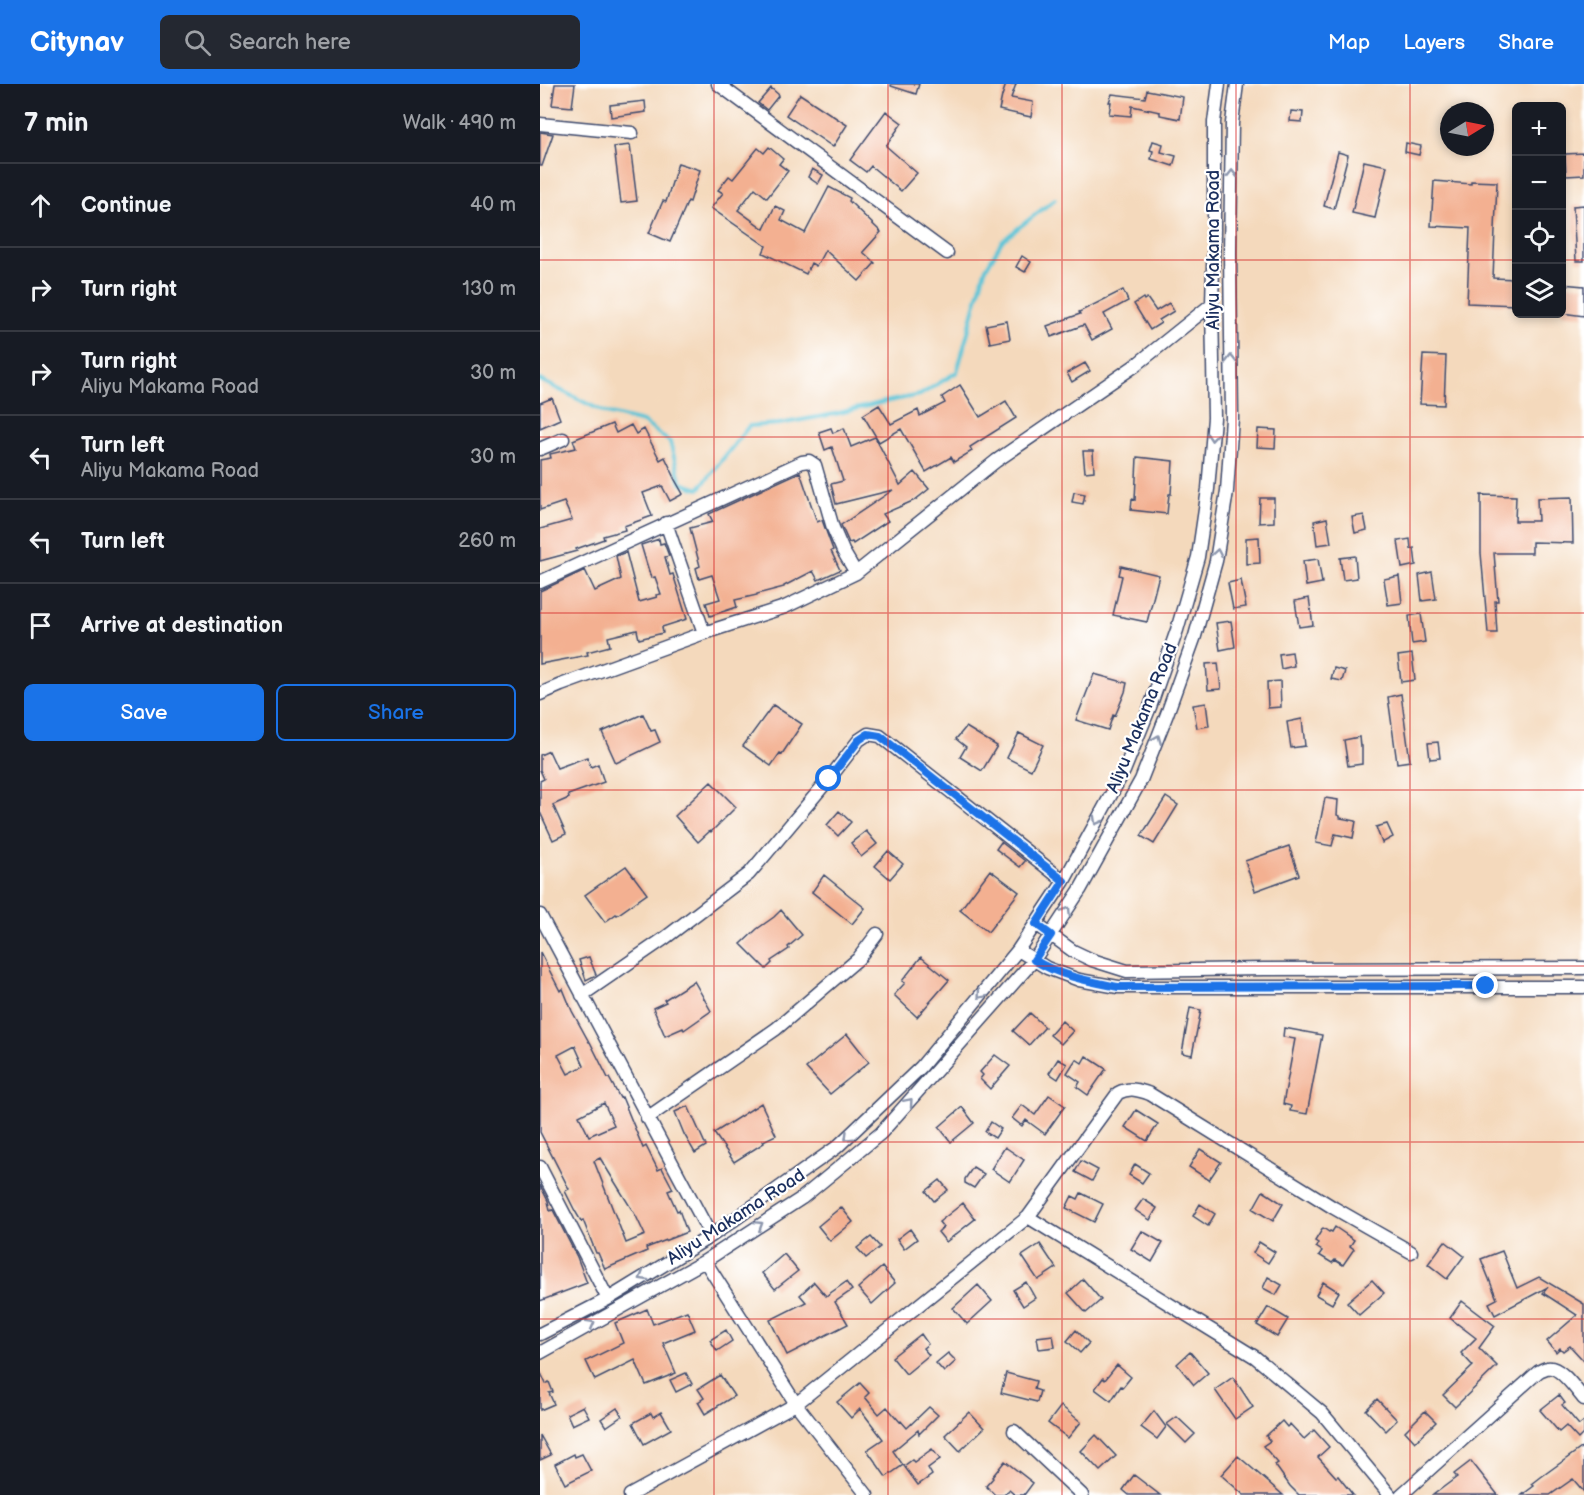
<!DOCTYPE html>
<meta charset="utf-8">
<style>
body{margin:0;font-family:"Balsamiq Sans",sans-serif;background:#242831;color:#f1f3f6}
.controls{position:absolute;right:18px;top:18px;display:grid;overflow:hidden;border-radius:9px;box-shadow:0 3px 9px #0003}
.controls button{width:54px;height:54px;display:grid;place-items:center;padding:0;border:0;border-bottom:2px solid #363941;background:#171b24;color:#f1f3f6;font:30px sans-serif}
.compass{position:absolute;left:900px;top:18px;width:54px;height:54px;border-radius:50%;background:#171b24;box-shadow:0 3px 9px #0003;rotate:80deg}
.stop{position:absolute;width:18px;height:18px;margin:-14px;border:4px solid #1a73e8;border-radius:50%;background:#fff}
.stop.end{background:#1a73e8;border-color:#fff;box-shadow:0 2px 6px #0008}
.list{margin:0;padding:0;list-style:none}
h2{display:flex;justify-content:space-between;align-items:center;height:78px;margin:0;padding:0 24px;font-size:26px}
h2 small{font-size:20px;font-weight:400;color:#9ea1a6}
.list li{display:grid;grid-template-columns:39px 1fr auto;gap:18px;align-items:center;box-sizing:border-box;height:84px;padding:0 24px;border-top:2px solid #363941}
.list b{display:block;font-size:22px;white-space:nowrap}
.list p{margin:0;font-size:20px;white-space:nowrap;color:#9ea1a6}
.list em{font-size:20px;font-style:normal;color:#9ea1a6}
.actions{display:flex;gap:12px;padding:18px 24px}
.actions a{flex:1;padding:14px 0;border:2px solid #1a73e8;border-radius:9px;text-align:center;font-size:21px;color:#1a73e8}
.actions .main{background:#1a73e8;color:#fff}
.icon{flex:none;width:33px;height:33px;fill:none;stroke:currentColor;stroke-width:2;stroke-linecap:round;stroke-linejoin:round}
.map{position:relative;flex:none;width:1044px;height:1411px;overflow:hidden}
header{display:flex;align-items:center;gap:36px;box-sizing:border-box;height:84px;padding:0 30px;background:#1a73e8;color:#fff}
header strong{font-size:28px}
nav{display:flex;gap:33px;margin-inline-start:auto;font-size:21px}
.search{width:420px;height:54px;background:#242831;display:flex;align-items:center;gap:15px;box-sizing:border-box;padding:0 21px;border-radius:9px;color:#9ea1a6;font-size:22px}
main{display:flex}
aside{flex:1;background:#171b24}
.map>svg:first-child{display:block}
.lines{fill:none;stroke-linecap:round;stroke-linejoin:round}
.stream{stroke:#5bc4d7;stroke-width:4}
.building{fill:#f3b091;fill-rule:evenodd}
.minor-casing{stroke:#3c486c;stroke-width:15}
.minor{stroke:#fff;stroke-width:12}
.oneway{stroke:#8d97ae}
.route{stroke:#1a73e8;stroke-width:8}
.grid{fill:none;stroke:#d62828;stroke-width:1.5;stroke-opacity:0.55}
.labels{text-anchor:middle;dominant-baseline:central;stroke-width:4.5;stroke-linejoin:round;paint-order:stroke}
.street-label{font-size:18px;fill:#1b2f5e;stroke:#fff}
</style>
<header>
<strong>Citynav</strong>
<div class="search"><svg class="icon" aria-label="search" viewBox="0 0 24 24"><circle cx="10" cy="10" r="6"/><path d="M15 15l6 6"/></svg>Search here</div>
<nav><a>Map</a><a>Layers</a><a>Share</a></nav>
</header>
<main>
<aside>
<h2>7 min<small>Walk · 490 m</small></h2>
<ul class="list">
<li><svg class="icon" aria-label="ahead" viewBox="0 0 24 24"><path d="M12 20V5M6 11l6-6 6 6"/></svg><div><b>Continue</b></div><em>40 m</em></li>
<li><svg class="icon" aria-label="right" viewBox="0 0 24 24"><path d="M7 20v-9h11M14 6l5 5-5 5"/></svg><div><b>Turn right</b></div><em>130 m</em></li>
<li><svg class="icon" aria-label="right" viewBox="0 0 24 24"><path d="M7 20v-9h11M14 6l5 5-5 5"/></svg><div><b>Turn right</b><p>Aliyu Makama Road</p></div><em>30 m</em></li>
<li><svg class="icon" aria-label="left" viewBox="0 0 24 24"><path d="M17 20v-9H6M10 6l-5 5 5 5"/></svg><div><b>Turn left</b><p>Aliyu Makama Road</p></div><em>30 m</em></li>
<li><svg class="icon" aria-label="left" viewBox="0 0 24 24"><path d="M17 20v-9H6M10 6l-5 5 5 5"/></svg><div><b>Turn left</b></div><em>260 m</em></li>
<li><svg class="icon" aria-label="arrive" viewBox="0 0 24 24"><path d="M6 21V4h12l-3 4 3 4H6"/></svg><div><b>Arrive at destination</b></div></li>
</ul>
<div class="actions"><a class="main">Save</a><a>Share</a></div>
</aside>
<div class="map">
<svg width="1044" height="1411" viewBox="0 0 1044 1411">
<rect width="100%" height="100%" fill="#fff"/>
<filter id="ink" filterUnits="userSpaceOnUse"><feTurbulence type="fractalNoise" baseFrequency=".0167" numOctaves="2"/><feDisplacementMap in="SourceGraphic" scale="12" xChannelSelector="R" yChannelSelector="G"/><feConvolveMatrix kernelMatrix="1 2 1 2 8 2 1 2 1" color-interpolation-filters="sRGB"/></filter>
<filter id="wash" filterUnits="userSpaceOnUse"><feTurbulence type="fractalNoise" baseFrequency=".008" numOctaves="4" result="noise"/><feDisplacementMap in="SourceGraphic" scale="24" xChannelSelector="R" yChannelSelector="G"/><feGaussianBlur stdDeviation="1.35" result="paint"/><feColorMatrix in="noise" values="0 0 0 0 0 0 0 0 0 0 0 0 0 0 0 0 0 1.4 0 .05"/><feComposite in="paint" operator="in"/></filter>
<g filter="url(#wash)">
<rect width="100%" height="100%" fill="#f4d9bc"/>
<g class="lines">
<path class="stream" d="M0 296 66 329 103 338 130 358 141 399 159 405 209 342 239 340 295 330 344 318 380 311 417 288 445 186 462 157 515 115"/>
</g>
<g id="blocks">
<path class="building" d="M15 0H35L32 23 12 21Z
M351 0H379L376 10 351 2Z
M466 0H476L471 14 493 18 491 33 459 26 462 12Z
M231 4 239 11 227 26 218 19Z
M607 6 643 13 640 35 620 31V28L592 22 591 32 569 30 571 18H569L572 10 605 14Z
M260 10 307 41 293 63 246 31Z
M105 17 106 28 71 33 70 21Z
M346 27 362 39 346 62 377 89 361 107 331 82 326 88 310 76Z
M751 27 763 28 762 38 750 37Z
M0 48 13 50 2 82H0Z
M613 57 623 60 621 68 636 72 633 82 611 75 613 67 610 66Z
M866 59 881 62 879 71 865 68Z
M90 61 97 117 81 119 74 63Z
M229 63 243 75 239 80 248 87 227 114 215 104 198 126 224 145 235 122 245 127 241 136 265 149 289 103 310 114 309 117 341 148 323 168 335 179 319 197 285 166 278 179 276 182 271 179 266 190 223 169 226 162 171 124 183 109 178 106 189 92 193 95 218 64 224 69Z
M798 68 808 71 794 125 784 122Z
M1044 69V91L1026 92 1025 70Z
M824 77 847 82 835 134 812 129Z
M138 79 160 86 150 118 148 117 130 158 109 149 123 117 126 118Z
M272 85 283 91 278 100 268 93Z
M894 97 931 100V97L957 98 953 194 976 195V221L927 219 930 144 891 142Z
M1044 121V177H1036L1033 122Z
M482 172 491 178 485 188 476 183Z
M1022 200 1044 202V232L1022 229Z
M583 206 588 217 564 230 572 245 552 256 544 241 511 253 507 242 540 230 539 228Z
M603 214 604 216 607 214 616 227 629 219 634 227 619 236 621 239 610 246 594 220Z
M467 237 470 255 450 259 446 241Z
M883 271 906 272 904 321 880 320Z
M545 279 550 287 532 298 527 289Z
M420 301 440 333 466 317 476 334 430 363 432 367 414 378 411 373 386 388 361 345 339 358 323 331 339 321 351 340 378 326 380 332 405 319 402 313Z
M12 314 20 335 0 344V319Z
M72 340 76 349 91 341 96 350 104 345 120 376 125 373 135 394H134L143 410 130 417 122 402 103 409 112 432 84 442 85 446 63 452 64 455 36 465 37 467 0 477V445L32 436 24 418 0 426V376L11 374 10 370 36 364 33 356Z
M291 344 293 349 304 344 311 363 335 353 360 401 375 388 389 405 375 416 343 430 348 437 313 460 312 458 309 459 301 441 353 406 296 420 291 400 303 397 292 363 285 366 279 348Z
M718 345 736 346 735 364 717 363Z
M543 367H553L554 387 545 388Z
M597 373 633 377 631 410H629L627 430 591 426 592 415 595 416Z
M260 388 277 438 282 436 293 466 291 467 300 486 278 496 273 487 244 502V503L217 510V511L195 516 197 523 170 532 166 519 180 515 172 491 159 495 156 484 160 482 150 444 173 438 169 430Z
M534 408 545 410 543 420 532 418Z
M941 411 976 412 975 437H998L997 414 1032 413 1033 459 992 458V469H954L958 517H955L957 549H948L941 469Z
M720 414H734V438L719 439Z
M824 431 827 446 815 449 812 433Z
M787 434 791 459 777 461 774 437Z
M719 453 720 479 706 480V454Z
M119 455 120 460 124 459 129 472 125 473 130 491 133 490 147 535 122 543 123 549 99 555 97 546 68 553 70 562 47 568 48 571 0 580V507L45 486 55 507 81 495 76 472 86 468 99 518 117 513 116 511 121 510 115 493 111 494 101 461Z
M870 455 871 465 874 464 876 481 862 484 858 457Z
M815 472 817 494 803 496 800 474Z
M778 475 782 499 766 502 763 477Z
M581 482 619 491 607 538 573 531 582 492 579 491Z
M892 488 896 515 882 517 879 491Z
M859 492 862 519 848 521 844 495Z
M701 496 706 523 693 525 688 499Z
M769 514 773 541 759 543 755 517Z
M881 530 885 558 872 560 869 532Z
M691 537 695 563 680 566 676 539Z
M752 568 754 582 741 585 739 570Z
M872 570 875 596 861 598 858 572Z
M678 579 681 605 668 606 666 580Z
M794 584 805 587 802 597 791 595Z
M554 590 587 599 585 608 575 632 573 631 568 646 536 636Z
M740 597 741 623 728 624 727 598Z
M861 610 870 677 857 679 848 613Z
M666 619 669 642 657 644 653 621Z
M233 621 262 640 242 670 240 669 231 682 203 662Z
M103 630 111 647 115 646 120 658 76 679 62 648Z
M762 635 765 662 751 664 747 638Z
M426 643 457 662 442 687 420 673 426 663 416 655Z
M479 649 503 661 491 686 467 674Z
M819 653 820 662H822V680L808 682 804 656Z
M898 658 900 674 890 675 888 659Z
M9 667 17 684 47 673 51 683 58 680 64 698 28 711 29 714 13 721 26 750 13 756 0 728V697L4 695 0 686V671Z
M171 698 196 723 171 748 170 747 158 758 135 732Z
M626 713 638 721 614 760 601 752Z
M785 714 798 716 797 731 800 732V734L816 737 813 754 795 750 792 762 776 759Z
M299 727 311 738 298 752 287 741Z
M847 740 853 753 842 759 836 743Z
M326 747 337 760 321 773 311 759Z
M461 758 485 777 480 783 456 765Z
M749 762 759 791 715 807 705 777Z
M348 767 363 780 350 795 335 782Z
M86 782 107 810 77 831 76 830 65 838 45 811Z
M450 786 479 808 448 848 420 826Z
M284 791 325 824 312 840 272 808Z
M241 826 262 851 248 863 249 865 231 877 232 879 226 885 201 860 217 845 234 833Z
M0 868 20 907 23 905 32 927 49 958H50L68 994H69L80 1014 82 1013 103 1064 106 1062 118 1086 122 1084 133 1105 128 1107 137 1127 139 1126 147 1148 106 1164 107 1167 65 1185 58 1169H56L43 1136 41 1137 35 1127 25 1107 29 1105 0 1048ZM35 962 44 982 28 990 18 971ZM64 1019 74 1041 49 1052 39 1032ZM60 1074 96 1132 105 1151 86 1159 54 1077Z
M49 873 56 891 46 896 39 876Z
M381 873 409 896 377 933 354 911 365 899 362 897Z
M154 897 171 927 144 946 143 944 125 952 113 924 126 918 124 916Z
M650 924 661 926 652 971 642 969Z
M490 929 505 943 489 961 473 947Z
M522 937 533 947 521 960 510 951Z
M744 944 782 951 767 1030 750 1027 751 1022 743 1020 755 955 743 953Z
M307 950 329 978 290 1010 266 984Z
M455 971 470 982 450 1005 440 995 443 991 440 988Z
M546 972 566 985 548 1011 537 1003 540 998 527 989 536 975 542 979Z
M518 975 527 980 518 995 509 989Z
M509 1011 525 1022 505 1050 486 1036 482 1042 472 1034 482 1021 495 1031Z
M221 1019 236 1051 223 1057 224 1059 194 1078 174 1049Z
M148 1022 166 1062 155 1069 144 1050 135 1028Z
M422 1023 434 1039 411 1058 399 1043Z
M596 1026 618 1040 607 1057 585 1043Z
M451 1038 461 1045 455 1054 445 1048Z
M465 1063 484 1076 470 1098 451 1085Z
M660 1065 681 1078 669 1096 649 1083Z
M541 1077 558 1086 552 1097 535 1088Z
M595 1080 609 1089 602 1099 589 1091Z
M433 1083 444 1090 434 1104 425 1099V1095Z
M400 1096 408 1106 394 1117 386 1107Z
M0 1101 8 1117 10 1127 13 1126 37 1173 47 1199 0 1217Z
M723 1107 743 1120 733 1137 713 1125Z
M541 1109 563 1120 554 1138 526 1124 532 1112 538 1115Z
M603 1115 617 1124 610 1136 595 1126Z
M423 1119 435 1135 406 1158 398 1148 403 1143 399 1138Z
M660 1120 675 1130 668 1142 653 1132Z
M301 1123 313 1138 290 1157 278 1142Z
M795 1143 814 1156 810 1162 814 1165 803 1181 795 1176 792 1179 779 1171 782 1167 776 1163 778 1159 775 1157 783 1144 789 1148 790 1147 792 1148Z
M370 1145 377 1155 364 1165 357 1155Z
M602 1147 623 1159 612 1178 591 1165Z
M331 1153 340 1163 326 1174 317 1164Z
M905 1157 924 1172 907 1195 888 1180Z
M719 1158 735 1168 728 1179 713 1169Z
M500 1160 516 1184 498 1196 482 1172Z
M962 1167 977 1204 999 1193 1044 1220V1277L1030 1262 1023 1267 1020 1264 1016 1268 1007 1257 1037 1231 1003 1209 1008 1203 955 1231 949 1219 957 1215 941 1175Z
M244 1170 258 1187 235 1205 222 1189Z
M342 1183 355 1199 332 1220 318 1204Z
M728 1193 742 1201 736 1211 723 1204Z
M543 1195 561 1216 546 1229 528 1209Z
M832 1196 844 1209 819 1231 807 1218Z
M274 1198 286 1212 306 1198 312 1206 295 1218 308 1240 247 1271 230 1236 266 1218 260 1211Z
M486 1198 495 1214 483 1222 473 1206Z
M783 1198 799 1208 792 1220 776 1211Z
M438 1201 452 1217 427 1240 413 1224Z
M922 1217 955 1242 939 1264 957 1282 915 1323 903 1311 933 1282 921 1269 936 1254 910 1234Z
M728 1223 748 1235 737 1253 717 1241Z
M107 1225 113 1240 147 1227 155 1246 123 1259 136 1289 106 1301 95 1276 55 1296 46 1277 83 1259 75 1239Z
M186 1246 192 1257 177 1267 170 1256Z
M536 1246 549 1259 540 1269 527 1257Z
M381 1250 388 1260 383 1264 389 1271 366 1290 352 1273Z
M513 1251 515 1263 499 1265 497 1253Z
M650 1268 668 1289 654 1301 637 1280Z
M408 1269 416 1277 404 1288 396 1279Z
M577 1281 591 1293 583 1303 581 1302 571 1317 555 1305 563 1294 565 1296Z
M0 1287 6 1300 9 1298 13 1308 9 1309 14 1320 0 1326Z
M146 1289 152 1300 136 1308 130 1296Z
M466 1289 496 1297 494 1305 500 1307 497 1318 461 1309Z
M180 1291 194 1312 165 1330 158 1318 164 1314 158 1305Z
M693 1293 713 1323 695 1335 675 1306Z
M320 1299 329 1309 325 1313 339 1330 347 1323 360 1338 361 1337 367 1344 389 1323 398 1331 379 1350 378 1346 353 1367 363 1381 346 1393 327 1366 343 1355 320 1325 311 1334 297 1318Z
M1019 1311 1025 1319 1022 1321 1039 1341 1044 1337V1349L1038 1355 1026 1342 1019 1348 1000 1326Z
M837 1315 857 1336 846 1347 826 1326Z
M43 1322 49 1333 32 1341 27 1330Z
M521 1322 541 1338 528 1354 508 1339Z
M77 1324 82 1332 66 1343 61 1335Z
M614 1327 626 1343 617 1355 601 1343Z
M885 1327 896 1338 875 1358 865 1347Z
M121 1328 131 1345 104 1360 93 1339 111 1329 113 1333Z
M429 1328 444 1344 420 1367 405 1351Z
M637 1333 655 1350 646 1359 627 1340Z
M742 1337 747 1343 750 1340 764 1355 774 1346 789 1363 778 1373 796 1393 798 1392 813 1411H759L750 1402 735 1381 738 1379 723 1362 730 1357 726 1352Z
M0 1351 11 1371 0 1376Z
M556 1351 576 1372 560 1387 541 1367Z
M1044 1362V1408L1033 1395 1010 1411H982L994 1402 992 1400 1001 1393Z
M392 1365 400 1375 388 1384 392 1391 378 1401 364 1382 372 1376 374 1378Z
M34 1370 35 1373 42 1370 51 1387 25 1400 15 1380Z
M698 1372 743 1411H704L681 1391Z
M465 1377 493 1399 484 1411H475L469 1406 464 1411H455L446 1402 453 1394 452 1393Z
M931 1377 958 1411H893L917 1393 914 1390Z
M594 1391 620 1411H589L583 1406Z"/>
</g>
</g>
<g filter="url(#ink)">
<use href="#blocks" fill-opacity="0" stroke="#3c486c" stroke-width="1.5"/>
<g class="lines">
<g class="minor-casing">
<path id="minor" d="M178 0 407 169
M0 40 92 49
M0 365 23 355
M126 439 164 549
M0 498 262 378 269 377 275 381 293 444 303 467 316 489
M0 610 21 601 164 549 245 523 316 489 456 377 596 281 672 220
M0 831 171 1152
M496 840 533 867 552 876 587 887 724 885 1044 884
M478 866 507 884 539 896 578 903H1044
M42 911 125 854 209 790 289 695 319 656 328 650 340 652 524 797
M107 1034 236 945 318 875 337 850
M0 1083 68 1215
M488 1133 715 1273 782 1329 850 1411
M165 1177 256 1320 327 1411
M0 1250 68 1215 171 1152 297 1063 381 983 478 866 524 797 584 687 610 623 637 546 658 473 668 405 674 334 672 220 674 147V38L679 0
M0 1269 165 1177 262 1114 341 1049 494 876 540 806 601 696 627 630 655 552 676 477 687 407 692 334 690 169 692 39 697 0
M474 1347 542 1411
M90 1411 256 1320 488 1133 578 1009C590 1003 599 1006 610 1010L794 1124 871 1168
M861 1411 998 1288C999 1287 1006 1284 1007 1284 1020 1281 1036 1306 1044 1315"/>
</g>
<use href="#minor" class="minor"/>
</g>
<defs><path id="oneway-chevron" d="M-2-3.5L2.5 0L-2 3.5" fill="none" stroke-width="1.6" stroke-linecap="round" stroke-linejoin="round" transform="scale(1.5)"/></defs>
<g class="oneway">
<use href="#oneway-chevron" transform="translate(692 90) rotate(-89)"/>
<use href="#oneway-chevron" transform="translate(691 275) rotate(-91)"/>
<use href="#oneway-chevron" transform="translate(672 353) rotate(94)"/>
<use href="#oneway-chevron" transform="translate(677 469) rotate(-80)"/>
<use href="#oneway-chevron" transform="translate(617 655) rotate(-68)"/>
<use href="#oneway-chevron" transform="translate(557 737) rotate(119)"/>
<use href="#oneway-chevron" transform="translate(527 827) rotate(-57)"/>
<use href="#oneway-chevron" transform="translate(441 911) rotate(130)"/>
<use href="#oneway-chevron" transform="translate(369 1018) rotate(-49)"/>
<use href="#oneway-chevron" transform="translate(308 1053) rotate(136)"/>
<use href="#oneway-chevron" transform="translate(219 1141) rotate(-32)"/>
<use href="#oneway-chevron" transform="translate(103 1193) rotate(149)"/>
<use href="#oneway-chevron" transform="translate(51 1240) rotate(-29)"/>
</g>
</g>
<g class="lines" filter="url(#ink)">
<path class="route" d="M289 695 319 656 328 650 340 652 524 797 496 840 511 851 494 876C520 892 548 897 578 903L946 902"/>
</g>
<path class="grid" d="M174 0V1411M348 0V1411M522 0V1411M696 0V1411M870 0V1411M0 176H976M1022 176H1044M0 353H1044M0 529H1044M0 706H1044M0 882H1044M0 1058H1044M0 1235H1044"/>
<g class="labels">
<g class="street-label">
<text transform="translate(673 166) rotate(-90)">Aliyu Makama Road</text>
<text transform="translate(602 634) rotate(-68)">Aliyu Makama Road</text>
<text transform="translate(196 1133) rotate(-33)">Aliyu Makama Road</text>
</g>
</g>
</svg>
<div class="controls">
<button>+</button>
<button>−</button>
<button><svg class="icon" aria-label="locate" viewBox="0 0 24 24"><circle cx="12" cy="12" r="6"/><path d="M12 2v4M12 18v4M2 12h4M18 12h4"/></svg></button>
<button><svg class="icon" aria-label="layers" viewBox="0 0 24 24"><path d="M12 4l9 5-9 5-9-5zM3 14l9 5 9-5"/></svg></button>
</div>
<svg class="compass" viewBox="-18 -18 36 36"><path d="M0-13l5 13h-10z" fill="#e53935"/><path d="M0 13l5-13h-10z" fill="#9ea1a6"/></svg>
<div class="stop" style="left:289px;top:695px"></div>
<div class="stop end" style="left:946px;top:902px"></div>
</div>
</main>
